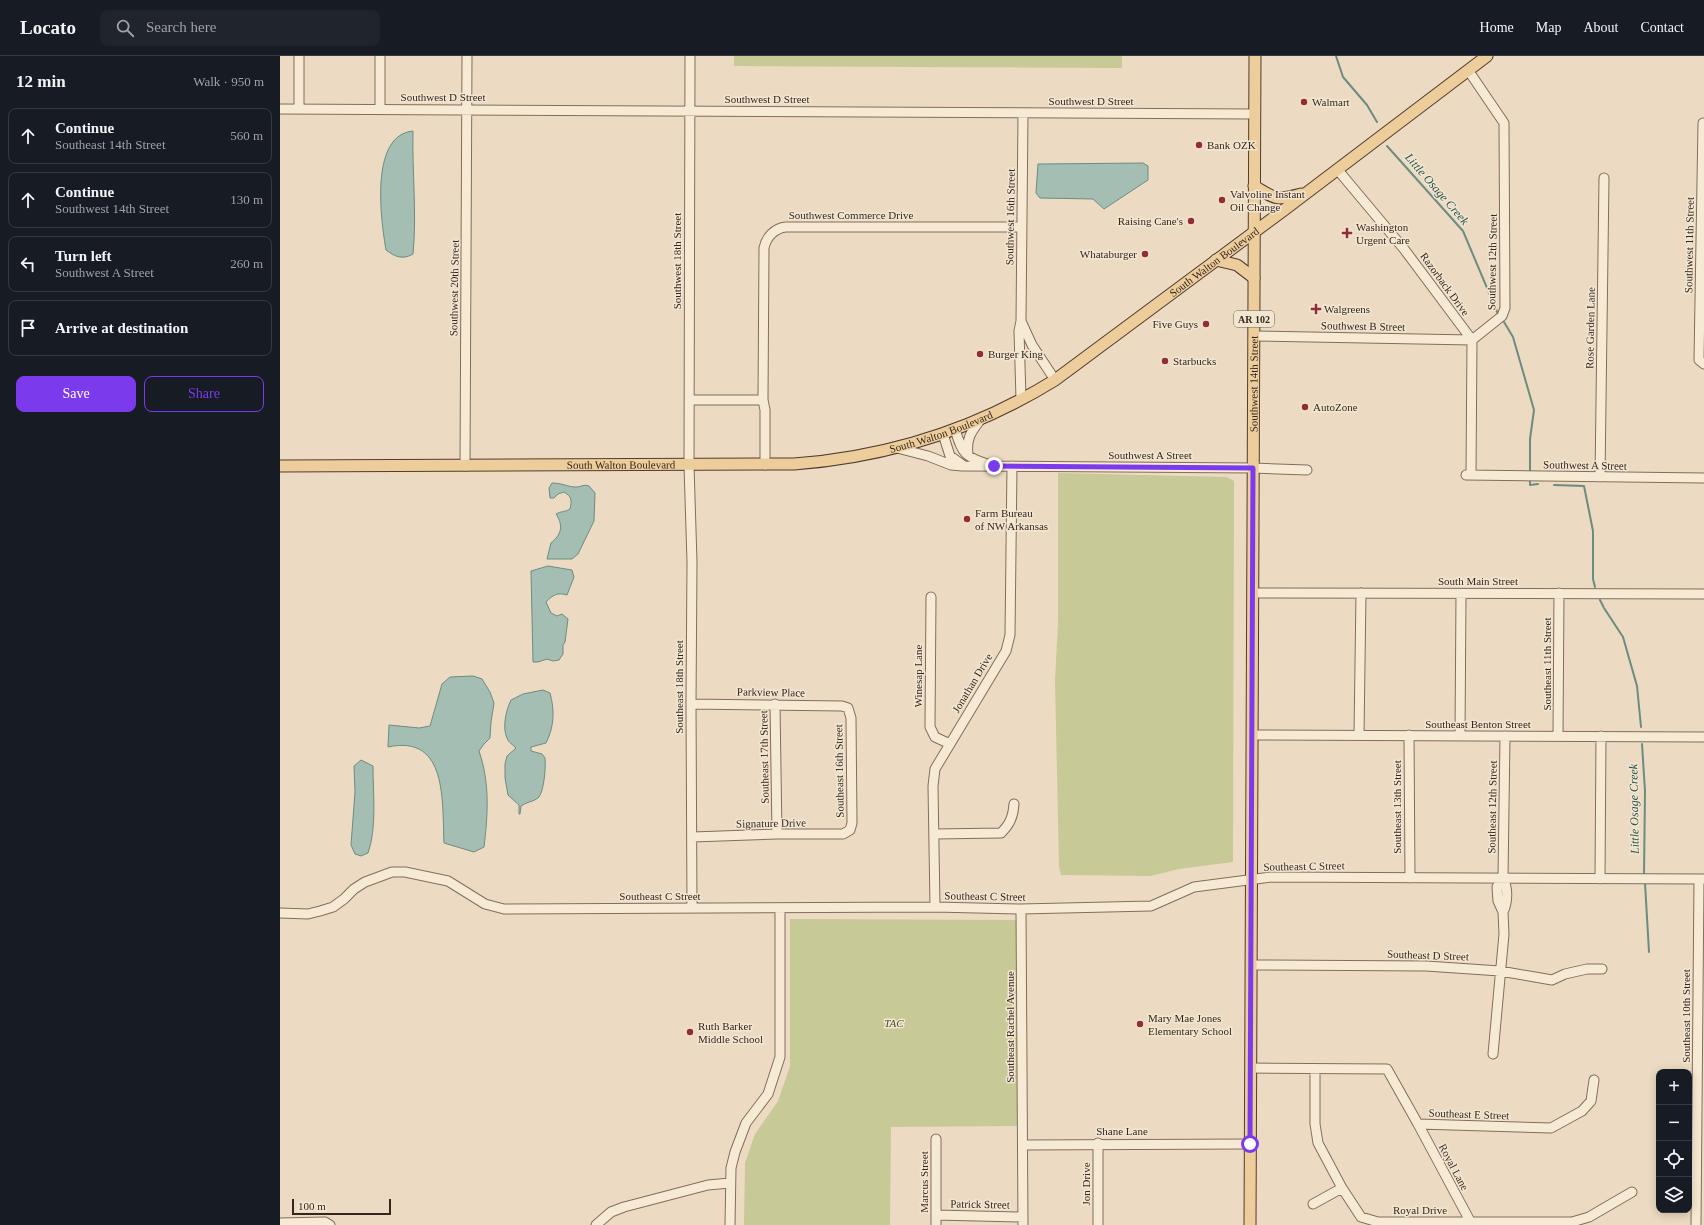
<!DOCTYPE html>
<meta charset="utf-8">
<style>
body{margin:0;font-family:Georgia,serif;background:#20242c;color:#f1f3f6}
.controls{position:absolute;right:12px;bottom:12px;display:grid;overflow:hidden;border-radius:8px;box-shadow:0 2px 10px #0003}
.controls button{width:36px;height:36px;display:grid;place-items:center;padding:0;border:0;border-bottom:1px solid #363941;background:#171b24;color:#f1f3f6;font:20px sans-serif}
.scale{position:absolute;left:12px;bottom:10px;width:99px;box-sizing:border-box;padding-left:4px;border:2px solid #35271e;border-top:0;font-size:11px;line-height:14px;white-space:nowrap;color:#35271e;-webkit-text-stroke:3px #f3e6d1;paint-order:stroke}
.stop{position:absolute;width:12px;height:12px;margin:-9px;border:3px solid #7c3aed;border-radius:50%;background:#fff}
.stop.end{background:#7c3aed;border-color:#fff;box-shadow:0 1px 4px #0008}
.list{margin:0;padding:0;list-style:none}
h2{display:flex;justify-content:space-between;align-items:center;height:52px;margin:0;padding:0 16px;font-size:17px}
h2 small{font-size:13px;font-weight:400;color:#9ea1a6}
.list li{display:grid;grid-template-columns:26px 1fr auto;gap:12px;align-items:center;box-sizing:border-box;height:56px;margin:0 8px 8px;padding:0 8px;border:1px solid #363941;border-radius:8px}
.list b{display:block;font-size:15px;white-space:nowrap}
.list p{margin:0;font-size:13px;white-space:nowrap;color:#9ea1a6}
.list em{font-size:13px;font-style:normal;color:#9ea1a6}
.actions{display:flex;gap:8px;padding:12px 16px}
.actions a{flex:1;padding:9px 0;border:1px solid #7c3aed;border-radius:8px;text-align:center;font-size:14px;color:#7c3aed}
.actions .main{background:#7c3aed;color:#fff}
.icon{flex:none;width:22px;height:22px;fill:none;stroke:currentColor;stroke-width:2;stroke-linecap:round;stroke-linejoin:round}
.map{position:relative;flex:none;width:1424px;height:1169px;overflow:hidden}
header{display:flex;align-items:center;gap:24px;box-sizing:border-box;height:56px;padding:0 20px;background:#171b24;border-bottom:1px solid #363941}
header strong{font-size:19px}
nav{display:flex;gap:22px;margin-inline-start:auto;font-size:14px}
.search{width:280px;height:36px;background:#20242c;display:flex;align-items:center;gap:10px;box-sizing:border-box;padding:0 14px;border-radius:8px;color:#9ea1a6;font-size:15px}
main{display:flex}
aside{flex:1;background:#171b24}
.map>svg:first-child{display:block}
.green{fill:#c7c996}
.water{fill:#a4beb4;stroke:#6c8c81}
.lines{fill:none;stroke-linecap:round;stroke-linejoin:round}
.stream{stroke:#6c8c81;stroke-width:2}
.minor-casing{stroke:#846d5a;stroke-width:11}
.major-casing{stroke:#523c2e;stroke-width:13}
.minor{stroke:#f7ead4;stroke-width:9}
.major{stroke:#edcd9b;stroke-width:11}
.route{stroke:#7c3aed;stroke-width:5}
.poi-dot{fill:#902d36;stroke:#f3e6d1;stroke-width:1.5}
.labels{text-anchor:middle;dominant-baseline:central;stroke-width:3;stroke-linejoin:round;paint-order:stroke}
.shield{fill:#f3e6d1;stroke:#6e6054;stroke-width:1}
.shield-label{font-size:10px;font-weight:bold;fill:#35271e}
.street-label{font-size:11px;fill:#35271e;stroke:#f3e6d1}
.poi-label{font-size:11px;fill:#35271e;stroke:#f3e6d1;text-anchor:start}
.park-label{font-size:11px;font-style:italic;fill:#495025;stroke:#f3e6d1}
.water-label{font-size:12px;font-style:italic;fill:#2d544e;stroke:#f3e6d1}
</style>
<header>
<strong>Locato</strong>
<div class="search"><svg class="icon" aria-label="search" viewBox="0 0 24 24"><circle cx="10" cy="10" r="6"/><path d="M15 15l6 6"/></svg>Search here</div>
<nav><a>Home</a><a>Map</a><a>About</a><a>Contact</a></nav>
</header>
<main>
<aside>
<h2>12 min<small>Walk · 950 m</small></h2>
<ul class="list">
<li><svg class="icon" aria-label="ahead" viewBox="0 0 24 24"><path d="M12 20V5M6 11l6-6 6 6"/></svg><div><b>Continue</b><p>Southeast 14th Street</p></div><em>560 m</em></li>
<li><svg class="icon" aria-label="ahead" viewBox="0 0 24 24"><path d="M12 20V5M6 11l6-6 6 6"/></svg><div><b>Continue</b><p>Southwest 14th Street</p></div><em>130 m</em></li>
<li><svg class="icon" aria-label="left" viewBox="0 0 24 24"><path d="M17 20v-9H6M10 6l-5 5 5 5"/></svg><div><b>Turn left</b><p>Southwest A Street</p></div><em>260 m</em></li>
<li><svg class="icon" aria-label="arrive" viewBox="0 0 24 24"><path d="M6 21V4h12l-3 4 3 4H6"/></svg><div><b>Arrive at destination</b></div></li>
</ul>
<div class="actions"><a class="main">Save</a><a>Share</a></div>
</aside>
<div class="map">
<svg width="1424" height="1169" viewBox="0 0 1424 1169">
<rect width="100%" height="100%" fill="#ecdbc2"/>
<path class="green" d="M454 0H842V12L454 10Z
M778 417 947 421 954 425 953 806 899 813 871 820 781 819 779 811 775 624 778 567Z
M510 863 742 864 743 1070 611 1071 610 1169H464L465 1107 475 1078 498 1045 510 1010Z"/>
<path class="water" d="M133 75C132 116 137 157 133 198 123 204 115 201 106 194 101 165 89 79 133 75Z
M863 107 868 110V124L824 153 813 143 760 142 756 137 758 108Z
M272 427C282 427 288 431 296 431 301 431 304 428 309 430L315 437 314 465 298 498 292 503H267L271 487C281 479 284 470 276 458 281 455 286 456 290 453 292 444 292 441 284 436L278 438 274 442H270L269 432Z
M268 510 292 514 294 521 287 539C277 536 273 539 266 546L271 557 277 560 282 558 288 563 285 586 283 589V598L279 604 273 605 267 603 258 606H253L251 515Z
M193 620 202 623 210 636 214 647 211 666 210 682 204 688 199 695C210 727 208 758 204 791L194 796 164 787C162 746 168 678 108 691L109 669 139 672 150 670 162 628 170 621Z
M263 634 270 637C275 655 274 671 266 687L251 691V695L262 698 265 702C266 710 264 737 258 742 253 746 246 746 241 750L240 758H239V749L228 739 225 722V708L227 700 236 692C233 689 228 686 227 682 222 672 226 654 231 644L243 638Z
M81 704 93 710C93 737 97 772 88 797L81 800 75 798 71 789 75 736 74 710Z"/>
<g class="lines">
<path class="stream" d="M1056 0 1063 21 1087 49 1097 66
M1107 90 1183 175 1218 258
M1224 266 1233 281 1254 354 1250 383V415
M1250 424V429L1258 428
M1274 429 1304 430 1313 475V523L1315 531
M1320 544 1324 552 1343 581 1357 630 1361 671
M1362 688 1365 735 1364 819
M1365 827 1369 896"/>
<g class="minor-casing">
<path id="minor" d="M19 0V53
M100 0V53
M410 0 409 409 412 506 411 648 412 852
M1188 14 1224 67 1225 252 1222 260 1192 284 1191 419
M0 53 974 58
M1423 67 1419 304 1424 308
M1057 113 1124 193 1192 284
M741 265 752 289 775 324
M974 280 1192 284
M741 343 739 275 741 265 743 57
M409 344H483
M675 374C683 397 683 400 707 408
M663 378 670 400 684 410 973 412 1027 414
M617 392 648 400 671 409 682 410
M688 399C686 382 691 376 701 363
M485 409V354L483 344 484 192C486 181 495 172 506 171H742
M185 410 187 0
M1186 419 1424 422
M1320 421 1324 122
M973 537 1424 538
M651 541 650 671 655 681 670 688
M411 648 562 650 568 652 571 662 572 767 570 774 563 778H497L412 781
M495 648 497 778
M972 679 1424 681
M1079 679 1081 537
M1129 679 1130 822
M1180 680 1181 538
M1278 680 1279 537
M655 778 721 777C730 768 733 761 734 748
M1320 823 1321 680
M655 851 653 730 655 713 726 595 730 579 732 410
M741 853 743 1169
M1223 856C1228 846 1228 832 1223 822L1225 680
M0 857 28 858 40 855 53 851 64 843 74 833 85 826 112 816H125L168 825 205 848 224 853 655 851 741 853 871 850 914 831 991 821 1424 823
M971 909 1146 910 1220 915 1272 924 1285 918 1307 913H1322
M1213 998 1224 878 1223 856 1218 845 1217 831 1223 822
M971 1012 1107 1013 1138 1068 1271 1072 1302 1055 1311 1045 1314 1024
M1035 1013V1068L1038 1087 1062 1132 1081 1161 1098 1166H1292L1309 1161 1352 1136
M1138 1068 1190 1165
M656 1083V1169
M743 1089 970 1088
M1033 1148 1062 1132
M656 1159 743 1161
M0 1167 45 1166 50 1169
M316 1169 331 1156 344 1151 428 1129 450 1127
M450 1169 451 1112 455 1096 466 1067 488 1038 500 1001V852
M818 1169V1087
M1416 1169 1419 823"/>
</g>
<g class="major-casing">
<g id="major">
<path d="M974 130C996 143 995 145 1021 138"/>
<path d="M936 204 957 209 974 222"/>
<path id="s1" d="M0 410 514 408C607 401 696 373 775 324L1004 154 1207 0"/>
<path id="s2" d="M970 1169 975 0"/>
</g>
</g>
<use href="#minor" class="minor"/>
<use href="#major" class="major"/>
</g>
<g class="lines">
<path class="route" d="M714 410 973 412 970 1088"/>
</g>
<g class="poi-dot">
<circle cx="1024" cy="46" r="4"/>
<circle cx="919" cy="89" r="4"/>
<circle cx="942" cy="144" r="4"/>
<circle cx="911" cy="165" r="4"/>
<path d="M1065 171h4v4h4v4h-4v4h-4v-4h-4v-4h4z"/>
<circle cx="865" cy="198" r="4"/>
<path d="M1034 247h4v4h4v4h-4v4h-4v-4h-4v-4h4z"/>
<circle cx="926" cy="268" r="4"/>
<circle cx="700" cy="298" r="4"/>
<circle cx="885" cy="305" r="4"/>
<circle cx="1025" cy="351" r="4"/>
<circle cx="687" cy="463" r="4"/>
<circle cx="860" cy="968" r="4"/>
<circle cx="410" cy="976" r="4"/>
</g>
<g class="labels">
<rect class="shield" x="954" y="255" width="40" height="16" rx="3"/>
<g class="shield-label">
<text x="974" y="263">AR 102</text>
</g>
<g class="street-label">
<text x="163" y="41">Southwest D Street</text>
<text x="487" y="43">Southwest D Street</text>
<text x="811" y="45">Southwest D Street</text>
<text x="571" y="159">Southwest Commerce Drive</text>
<text transform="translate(730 161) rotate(-89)">Southwest 16th Street</text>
<text transform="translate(1409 189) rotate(-89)">Southwest 11th Street</text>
<text transform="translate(397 205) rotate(-90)">Southwest 18th Street</text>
<text stroke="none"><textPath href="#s1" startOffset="989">South Walton Boulevard</textPath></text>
<text transform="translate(1212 206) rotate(-89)">Southwest 12th Street</text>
<text transform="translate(1165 228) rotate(54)">Razorback Drive</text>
<text transform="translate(174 232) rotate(-89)">Southwest 20th Street</text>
<text transform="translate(1083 270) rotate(1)">Southwest B Street</text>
<text transform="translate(1310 272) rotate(-89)">Rose Garden Lane</text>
<text stroke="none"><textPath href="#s2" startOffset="841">Southwest 14th Street</textPath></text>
<text stroke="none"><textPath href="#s1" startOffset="665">South Walton Boulevard</textPath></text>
<text x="870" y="399">Southwest A Street</text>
<text transform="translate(1305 409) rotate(1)">Southwest A Street</text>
<text stroke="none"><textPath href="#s1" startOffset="341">South Walton Boulevard</textPath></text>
<text x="1198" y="525">South Main Street</text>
<text transform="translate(1267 608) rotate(-90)">Southeast 11th Street</text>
<text transform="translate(638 620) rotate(-90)">Winesap Lane</text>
<text transform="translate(692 627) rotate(-59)">Jonathan Drive</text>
<text transform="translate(399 631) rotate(-90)">Southeast 18th Street</text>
<text transform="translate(491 636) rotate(1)">Parkview Place</text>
<text x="1198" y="668">Southeast Benton Street</text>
<text transform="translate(484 701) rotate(-91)">Southeast 17th Street</text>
<text transform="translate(559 715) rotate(-91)">Southeast 16th Street</text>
<text transform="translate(1117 751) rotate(-90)">Southeast 13th Street</text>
<text transform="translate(1212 751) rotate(-89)">Southeast 12th Street</text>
<text transform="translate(491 767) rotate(-1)">Signature Drive</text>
<text transform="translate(1024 810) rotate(-1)">Southeast C Street</text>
<text x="380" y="840">Southeast C Street</text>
<text transform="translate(705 840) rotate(1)">Southeast C Street</text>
<text transform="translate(1148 899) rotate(2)">Southeast D Street</text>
<text transform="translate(1406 960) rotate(-90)">Southeast 10th Street</text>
<text transform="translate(730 971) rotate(-90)">Southeast Rachel Avenue</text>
<text transform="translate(1189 1058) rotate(2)">Southeast E Street</text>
<text x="842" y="1075">Shane Lane</text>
<text transform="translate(1174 1111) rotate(62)">Royal Lane</text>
<text transform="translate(644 1126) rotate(-90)">Marcus Street</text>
<text transform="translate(806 1128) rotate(-90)">Jon Drive</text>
<text transform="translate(700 1148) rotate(1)">Patrick Street</text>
<text x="1140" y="1154">Royal Drive</text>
</g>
<g class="poi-label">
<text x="1032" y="46">Walmart</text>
<text x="927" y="89">Bank OZK</text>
<text x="950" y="138">Valvoline Instant<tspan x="950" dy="13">Oil Change</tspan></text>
<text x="903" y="165" text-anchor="end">Raising Cane's</text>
<text x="1076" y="171">Washington<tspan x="1076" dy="13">Urgent Care</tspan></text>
<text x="857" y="198" text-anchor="end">Whataburger</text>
<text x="1044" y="253">Walgreens</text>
<text x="918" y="268" text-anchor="end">Five Guys</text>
<text x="708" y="298">Burger King</text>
<text x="893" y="305">Starbucks</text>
<text x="1033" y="351">AutoZone</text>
<text x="695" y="457">Farm Bureau<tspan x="695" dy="13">of NW Arkansas</tspan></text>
<text x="868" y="962">Mary Mae Jones<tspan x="868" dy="13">Elementary School</tspan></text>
<text x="418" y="970">Ruth Barker<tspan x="418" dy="13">Middle School</tspan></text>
</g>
<g class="park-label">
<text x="614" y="967">TAC</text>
</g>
<g class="water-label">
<text transform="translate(1157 133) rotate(49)">Little Osage Creek</text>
<text transform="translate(1354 753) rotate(-91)">Little Osage Creek</text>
</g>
</g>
</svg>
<div class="controls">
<button>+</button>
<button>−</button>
<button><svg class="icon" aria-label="locate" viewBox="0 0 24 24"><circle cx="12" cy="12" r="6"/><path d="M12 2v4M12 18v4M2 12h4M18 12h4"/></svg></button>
<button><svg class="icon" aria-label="layers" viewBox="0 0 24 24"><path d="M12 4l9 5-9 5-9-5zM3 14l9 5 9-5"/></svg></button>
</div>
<div class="scale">100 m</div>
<div class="stop" style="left:970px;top:1088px"></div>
<div class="stop end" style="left:714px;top:410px"></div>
</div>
</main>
